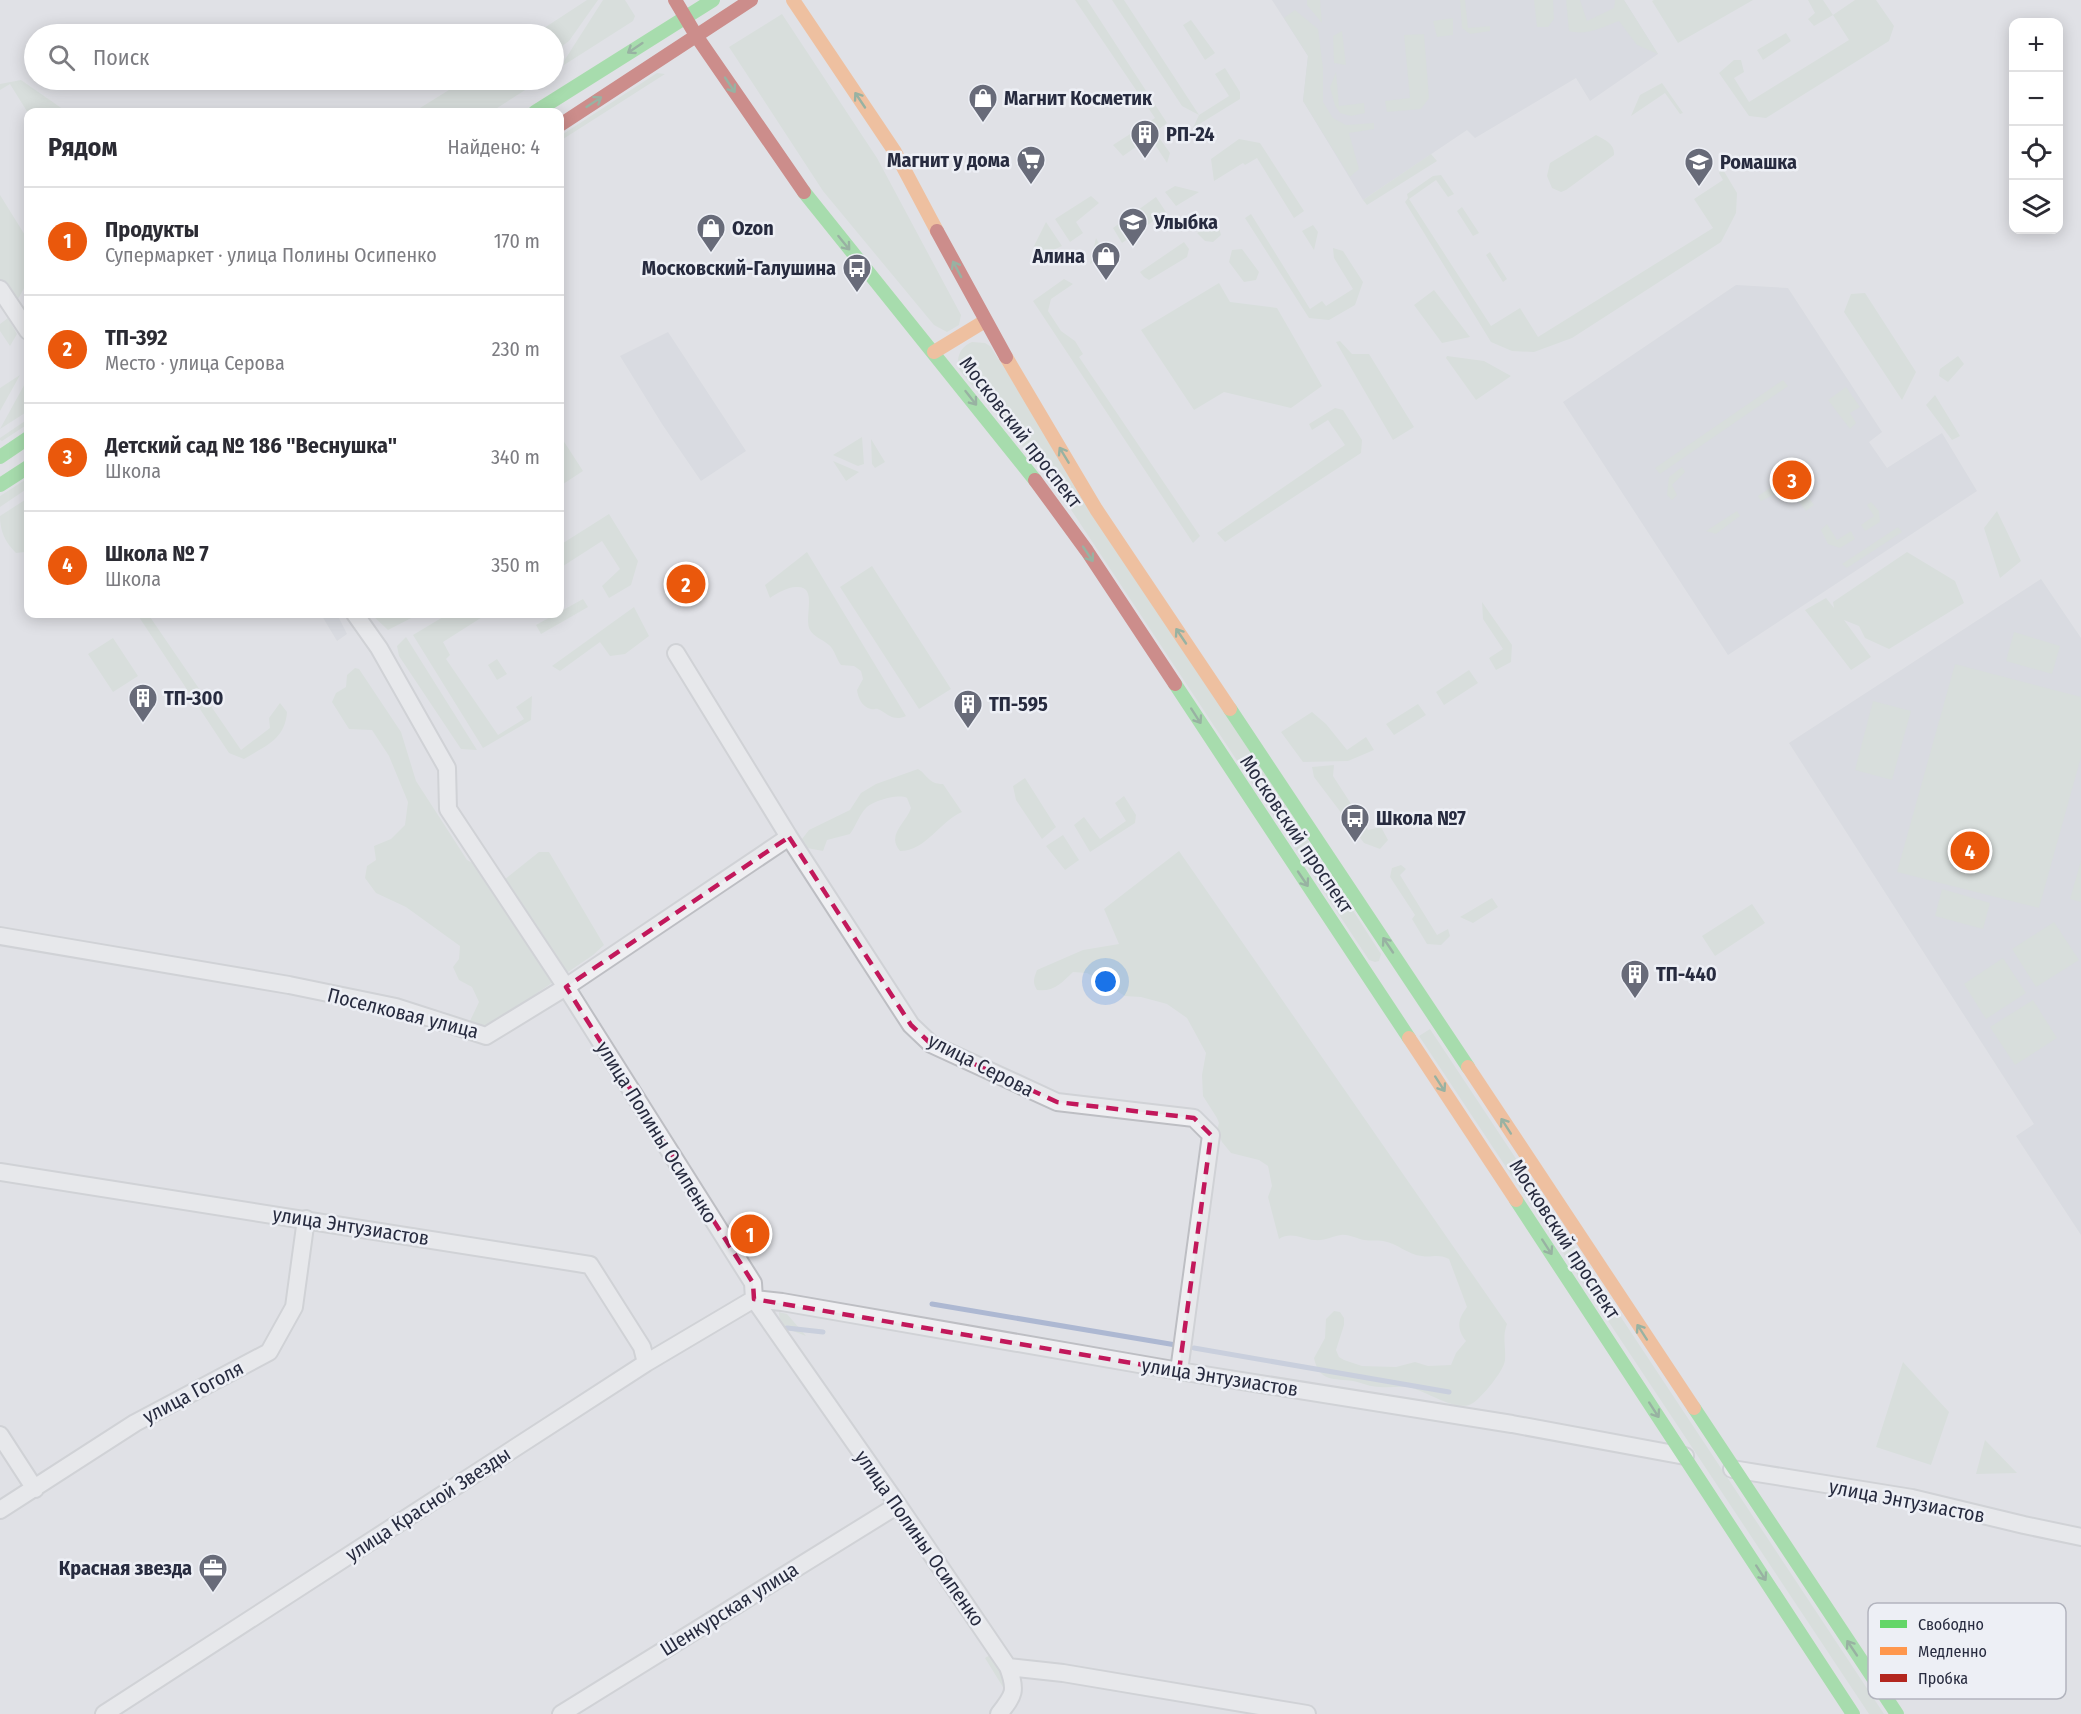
<!DOCTYPE html>
<html lang="ru">
<meta charset="utf-8">
<style>
body{margin:0;font-family:"Fira Sans Condensed",sans-serif;background:#f2f2f3;color:#2b2b33}
.controls{position:absolute;right:18px;top:18px;display:grid;overflow:hidden;border-radius:12px;box-shadow:0 3px 15px #0003}
.controls button{width:54px;height:54px;display:grid;place-items:center;padding:0;border:0;border-bottom:2px solid #e1e1e2;background:#fff;color:#2b2b33;font:30px sans-serif}
.you{position:absolute;left:1106px;top:982px;width:21px;height:21px;margin:-15px;border:4px solid #fff;border-radius:50%;background:#1a73e8;box-shadow:0 0 0 9px #1a73e833}
.badge{display:grid;place-items:center;width:39px;height:39px;border-radius:50%;background:#ea580c;color:#fff;font-size:20px;font-weight:700}
.pin{position:absolute;translate:-50% -50%;border:3px solid #fff;box-shadow:0 2px 6px #0006}
.list{margin:0;padding:0;list-style:none}
h2{display:flex;justify-content:space-between;align-items:center;height:78px;margin:0;padding:0 24px;font-size:26px}
h2 small{font-size:20px;font-weight:400;color:#7c7c81}
.list li{display:grid;grid-template-columns:39px 1fr auto;gap:18px;align-items:center;box-sizing:border-box;height:108px;padding:0 24px;border-top:2px solid #e1e1e2}
.list b{display:block;font-size:22px;white-space:nowrap}
.list p{margin:0;font-size:20px;white-space:nowrap;color:#7c7c81}
.list em{font-size:20px;font-style:normal;color:#7c7c81}
.icon{flex:none;width:33px;height:33px;fill:none;stroke:currentColor;stroke-width:2;stroke-linecap:round;stroke-linejoin:round}
.map{position:relative;flex:none;width:2081px;height:1714px;overflow:hidden}
.search{position:absolute;background:#fff;box-shadow:0 3px 15px #0003;left:24px;top:24px;width:540px;height:66px;display:flex;align-items:center;gap:15px;box-sizing:border-box;padding:0 21px;border-radius:33px;color:#7c7c81;font-size:22px}
.panel{position:absolute;background:#fff;box-shadow:0 3px 15px #0003;left:24px;top:108px;width:540px;height:510px;border-radius:12px}
.map>svg:first-child{display:block}
.built{fill:#d0d2db}
.green{fill:#ced9d1}
.lines{fill:none;stroke-linecap:round;stroke-linejoin:round}
.stream{stroke:#adb8d2;stroke-width:5}
.street-casing{stroke:#bdbec3;stroke-width:20}
.street{stroke:#efeff2;stroke-width:16}
.fast{stroke:#63d668;stroke-width:14}
.slow{stroke:#ff974d;stroke-width:14}
.jam{stroke:#b3261e;stroke-width:14}
.oneway{stroke:#427851}
.marked{fill:none;stroke:#c2185b;stroke-width:4.5;stroke-dasharray:12 8;stroke-linejoin:round}
.labels{text-anchor:middle;dominant-baseline:central;stroke-width:5;stroke-linejoin:round;paint-order:stroke}
.poi-label{font-size:20px;font-weight:bold;fill:#272b3f;stroke:#edeff5;text-anchor:start}
.street-label{font-size:20px;fill:#272b3f;stroke:#edeff5}
.key{fill:#edeff5;stroke:#b2b4be;stroke-width:1.5}
.key-label{font-size:16px;fill:#272b3f}
</style>
<div class="map">
<svg width="2081" height="1714" viewBox="0 0 2081 1714">
<rect width="100%" height="100%" fill="#e0e1e6"/>
<path class="built" d="M1272 0H1624L1658 54 1590 101 1576 78 1475 138 1467 130 1363 200 1303 101 1308 56Z
M1736 285 1788 288 1882 432 1869 442 1887 468 1942 433 1977 491 1728 655 1563 402Z
M668 332 746 451 701 481 662 424 620 356Z
M2041 579 2081 638V1235L2016 1136 2034 1124 1789 743Z
M325 614H337L347 634 337 641 322 616Z"/>
<path class="green" d="M587 0H598L569 41 554 52V34H535Z
M603 0H625L635 16 633 21 564 65V61Z
M1075 0H1087L1167 123 1155 132 1170 153 1167 163 1150 137 1123 156 1113 145 1155 118Z
M1112 0H1124L1199 115 1229 96 1215 74 1225 68 1240 92V99L1193 128 1199 115 1182 106Z
M1307 0H1320L1322 23 1307 5Z
M1460 0H1465L1468 28 1490 26V31L1470 34 1462 28Z
M1534 0H1553L1554 19 1548 27H1537Z
M1566 0H1580L1587 21 1614 8 1615 0H1624L1658 54 1637 45 1619 21C1603 27 1587 36 1569 31Z
M1654 0H1753L1678 43 1652 1Z
M1808 0H1823L1833 15 1855 0H1876L1894 26 1889 41 1766 118 1749 116 1719 73 1734 60H1741L1744 72 1734 78 1749 102 1849 40 1833 15 1814 26 1808 19 1815 13Z
M1295 10 1318 29 1323 68V102L1333 118 1346 125 1374 123V129L1349 133 1359 169 1350 177 1303 101 1308 56 1284 18Z
M782 14 877 158 961 315 959 325 947 332 934 325 823 191 729 47Z
M1453 18V35L1437 37 1433 21Z
M1191 20 1215 53 1205 60 1183 25Z
M1342 31 1346 65 1334 63 1333 36Z
M1786 33 1791 41 1763 60 1757 50Z
M1424 34 1429 98 1421 109 1387 112 1385 101 1410 98 1404 35Z
M1336 72 1339 106 1364 103 1365 113 1351 116 1340 113 1335 106 1330 87Z
M657 73 665 74 560 141V136Z
M21 80 67 112 28 113 10 84 0 90V84Z
M465 80H536V83L491 112H423L420 108Z
M1662 83 1683 113 1680 114 1665 93 1631 116 1640 95Z
M1596 135C1605 140 1615 144 1614 155L1566 190 1561 192 1552 188 1547 176 1550 163Z
M1239 139 1260 143 1304 211 1294 218 1257 158 1245 165 1243 163 1214 181 1211 159Z
M1431 154 1437 161 1367 205 1363 200Z
M1722 168 1737 193 1736 213 1721 242 1572 338 1534 352 1512 351 1491 342 1405 202 1408 198 1407 194 1433 176 1441 175 1454 194 1448 197 1436 180 1409 199 1491 326 1520 308 1538 337 1713 228 1694 199 1723 180 1719 173Z
M1175 186 1199 192 1176 206 1165 192Z
M0 195 28 240V281L13 308 0 288Z
M1091 196 1099 203 1076 222 1083 233 1070 242 1055 219Z
M1156 197 1166 212 1122 243 1113 228Z
M1462 207 1479 233 1473 236 1457 211Z
M1251 214 1310 309 1322 301 1326 306 1353 289 1334 258 1333 248 1343 251 1363 282 1355 305 1329 320 1309 318 1245 218Z
M1217 220 1221 235 1213 242 1205 241 1197 233Z
M1046 222 1062 246 1042 255 1034 246Z
M1313 225 1318 232 1314 250 1302 231Z
M1096 238 1105 255 1090 264Z
M1184 242 1189 249 1187 257 1149 280 1144 277 1140 272Z
M1242 249 1259 272 1256 280 1244 282 1229 262 1232 250Z
M1490 252 1507 279 1503 282 1486 255Z
M1064 279 1073 284 1051 299 1048 311 1061 331 1075 341 1083 354 1079 357 1200 536 1193 543 1033 301Z
M1219 283 1230 302 1277 308 1322 386 1291 408 1224 392 1194 410 1141 330Z
M1434 290 1470 337 1442 343 1414 305Z
M1865 293 1916 372 1902 400 1844 312 1851 294Z
M8 318 17 334 10 346 0 331V324Z
M1340 341 1352 354H1369L1414 427 1393 440 1336 342Z
M972 342 985 343 990 346 1381 954 1379 961 1375 962 1369 960 1052 481 960 371C955 358 960 347 972 342Z
M1447 356 1484 361 1511 376 1476 400 1446 358Z
M1958 356 1964 364 1948 382 1939 376 1940 369Z
M20 375 0 411V388Z
M28 378V411L0 429Z
M1783 380 1788 386 1660 474 1655 468Z
M1846 387 1860 407 1850 413 1856 423 1850 429 1828 400Z
M1935 395 1960 436 1952 440 1926 405Z
M1335 408 1343 410 1362 440 1361 453 1225 542 1217 533 1345 445 1328 420 1312 430 1309 424Z
M28 419V424L2 441 0 440V438Z
M561 437 583 471 560 486V438Z
M862 437 864 464 858 466 833 455Z
M871 439 885 462 875 468 872 464Z
M833 461 859 472 846 481Z
M1682 467 1685 472 1672 485 1677 495 1672 500 1667 495 1669 477Z
M1791 474 1814 505 1806 511 1788 488 1761 501 1758 496Z
M28 478V488L0 507V496Z
M28 498V549L25 552 16 553C5 542 0 531 0 516Z
M1871 502 1879 511 1880 522 1865 531 1861 525 1874 516 1867 505Z
M1737 511 1740 516 1716 534 1706 531Z
M1997 511 2021 561 2000 578 1984 528Z
M609 514 638 561 631 585 609 598 602 586 620 569 602 541 560 568V545Z
M1827 524 1837 540 1851 531 1855 539 1840 548 1828 544 1821 530Z
M1898 527 1902 532 1847 568 1842 564Z
M807 552 906 716C895 721 890 716 880 710 875 707 876 710 871 709 862 707 858 698 857 690L863 679 861 671 854 666 841 665C836 659 835 650 829 645 822 639 814 637 810 630 803 618 819 585 796 587 788 587 777 593 770 598L765 585Z
M1907 552 1955 581 1964 603 1889 649 1865 638 1859 626 1844 620 1871 657 1851 670 1805 610 1826 598 1834 608 1833 602Z
M872 566 951 689 919 709 840 587Z
M583 599 588 607 541 634 536 625Z
M1482 602 1512 645 1511 662 1496 670 1489 658 1503 649 1483 619Z
M634 607 649 636 625 654 610 656 600 642 560 671 552 666Z
M140 614H148L241 750 270 728 269 718 280 703 287 712C285 740 265 746 244 759L229 753 139 617Z
M371 614H419L388 630Z
M448 614H487L443 642 450 655 446 659 498 735 524 719 516 707 532 696 531 720 483 748 413 635Z
M2014 632 2060 646 2052 674 2006 661Z
M406 637 477 750 461 749 399 656 397 646Z
M113 638 138 676 113 692 88 654Z
M497 659 507 674 497 680 488 665Z
M1955 664 2081 697V757L2039 908 1897 872Z
M355 668 359 669 401 732 416 781 467 860 504 880 539 852H549L604 945 593 955 487 1027 470 1021 479 1002 472 987 459 980 453 967 459 959 460 946 406 907 376 893 365 878 367 866 376 860 374 846 391 839 405 825 408 802 389 756 372 730 349 729 332 702 336 693 346 687 347 675Z
M1469 670 1478 683 1444 705 1436 692Z
M1873 701 1911 711 1892 780 1855 770Z
M1418 704 1426 715 1394 735 1386 724Z
M1312 712 1326 724 1347 750 1366 737 1374 750 1348 761 1303 762 1281 732Z
M1334 765 1333 776 1368 830 1381 827 1388 840 1380 849 1364 843 1314 777 1312 767Z
M918 769C928 775 928 784 943 784L962 812C939 822 926 851 900 851 886 835 906 823 911 808L907 798C899 793 872 801 866 808 859 815 856 826 850 834L827 840 823 851 807 848 802 844V839L809 830 850 810 861 793 876 784Z
M1025 778 1056 827 1042 839 1016 800 1013 786Z
M1124 796 1136 815 1135 823 1090 852 1074 825 1084 817 1100 839 1126 821 1115 803Z
M1063 835 1079 860 1065 870 1046 846Z
M1179 851 1507 1324C1502 1337 1506 1346 1505 1360 1504 1371 1482 1397 1473 1403 1457 1414 1426 1390 1408 1387 1399 1386 1389 1388 1380 1387 1371 1387 1362 1383 1353 1381 1335 1378 1319 1383 1314 1358L1325 1338 1326 1319 1334 1311 1340 1312 1344 1318V1325L1336 1350 1339 1357 1344 1360 1362 1366 1396 1367 1415 1362 1428 1366 1451 1365 1456 1353 1466 1341C1456 1328 1458 1319 1467 1307L1449 1259C1437 1253 1432 1258 1422 1256 1408 1255 1397 1243 1383 1241 1377 1240 1370 1241 1364 1240 1357 1239 1349 1234 1341 1235 1332 1236 1326 1241 1314 1240 1302 1239 1291 1231 1279 1239L1268 1197 1272 1186 1268 1166 1259 1160 1231 1153 1222 1142 1217 1130 1219 1123 1217 1118 1203 1096 1202 1075 1206 1053 1187 1018 1167 1004 1141 997 1125 996 1087 973 1073 972C1061 983 1055 992 1037 990 1032 982 1034 978 1037 970L1083 950 1119 944 1104 909Z
M2081 861V902L2070 899Z
M1401 865 1406 869 1400 875 1437 935 1448 929 1450 936 1441 945 1427 944 1412 919 1415 915 1390 877 1392 868Z
M1942 889 1990 903 1983 929 1935 916Z
M1492 898 1498 907 1473 923 1460 917Z
M1752 904 1765 923 1715 956 1702 936Z
M2054 922 2079 960 2036 987 2012 949Z
M2003 958 2026 993 1986 1019 1964 984Z
M2033 1000 2057 1038 2015 1065 1990 1027Z
M1430 1029 1884 1714H1869L1419 1036Z
M779 1312 787 1314 806 1336 780 1326Z
M1903 1362 1949 1412 1931 1465 1876 1447Z
M1985 1440 2017 1473 1976 1474Z
M990 1655 1007 1680 1006 1692 985 1658Z"/>
<g class="lines">
<path class="stream" d="M932 1304 1176 1345
M787 1328 823 1332
M1194 1348 1449 1392"/>
<g class="street-casing">
<path id="street" d="M0 289 28 331
M355 614 379 648 447 768 448 809 566 987 753 1283 754 1299 898 1505 1008 1667C1017 1691 1014 1695 999 1714
M676 653 789 837 911 1025 931 1044 1057 1102 1194 1118 1211 1135 1179 1371
M0 936 289 985 396 1007 486 1036 566 987 789 837
M0 1172 590 1265 642 1347 646 1363
M0 1435 35 1489
M1732 1469 1912 1498 2024 1525 2081 1537
M0 1510 135 1423 269 1352 294 1307 306 1219
M1008 1667 1063 1673 1307 1714
M104 1714 646 1363 754 1299 782 1302 1179 1371 1512 1424 1685 1456
M561 1714 898 1505"/>
</g>
<use href="#street" class="street"/>
<path class="fast" d="M535 112 713 0
M804 192 1035 480
M0 457 28 438
M0 485 28 467
M1175 684 1409 1038
M1230 709 1468 1067
M1516 1200 1853 1714
M1694 1408 1897 1714"/>
<path class="slow" d="M793 0 895 152 937 231
M934 352 985 321
M1006 357 1096 509 1230 709
M1409 1038 1516 1200
M1468 1067 1694 1408"/>
<path class="jam" d="M675 0 697 37 804 192
M560 125 751 0
M937 231 1006 357
M1035 480 1087 551 1175 684"/>
</g>
<defs><path id="oneway-shaft" d="M-6 0H5M1.5-3L5.5 0L1.5 3" fill="none" stroke-width="1.6" stroke-linecap="round" stroke-linejoin="round" transform="scale(1.5)"/></defs>
<g class="oneway">
<use href="#oneway-shaft" transform="translate(635 48) rotate(146)"/>
<use href="#oneway-shaft" transform="translate(730 85) rotate(56)"/>
<use href="#oneway-shaft" transform="translate(860 100) rotate(-124)"/>
<use href="#oneway-shaft" transform="translate(594 102) rotate(-33)"/>
<use href="#oneway-shaft" transform="translate(844 243) rotate(51)"/>
<use href="#oneway-shaft" transform="translate(957 269) rotate(-118)"/>
<use href="#oneway-shaft" transform="translate(971 398) rotate(52)"/>
<use href="#oneway-shaft" transform="translate(1064 455) rotate(-121)"/>
<use href="#oneway-shaft" transform="translate(1088 554) rotate(56)"/>
<use href="#oneway-shaft" transform="translate(1181 636) rotate(-124)"/>
<use href="#oneway-shaft" transform="translate(1196 716) rotate(57)"/>
<use href="#oneway-shaft" transform="translate(1303 879) rotate(56)"/>
<use href="#oneway-shaft" transform="translate(1388 945) rotate(-124)"/>
<use href="#oneway-shaft" transform="translate(1440 1084) rotate(57)"/>
<use href="#oneway-shaft" transform="translate(1506 1126) rotate(-123)"/>
<use href="#oneway-shaft" transform="translate(1547 1247) rotate(57)"/>
<use href="#oneway-shaft" transform="translate(1642 1332) rotate(-123)"/>
<use href="#oneway-shaft" transform="translate(1654 1410) rotate(57)"/>
<use href="#oneway-shaft" transform="translate(1761 1573) rotate(57)"/>
<use href="#oneway-shaft" transform="translate(1852 1648) rotate(-124)"/>
</g>
<path d="M0 0H2081V1714H0ZM789 837 911 1025 931 1044 1057 1102 1194 1118 1211 1135 1179 1371 754 1299 753 1283 566 987Z" fill="#e0e1e6" fill-opacity=".55" fill-rule="evenodd"/>
<path class="marked" d="M789 837 911 1025 931 1044 1057 1102 1194 1118 1211 1135 1179 1371 754 1299 753 1283 566 987Z"/>
<defs>
<g id="shop-pin" transform="scale(1.5)"><path d="M0 17L-7.5 6A9.5 9.5 0 1 1 7.5 6Z" fill="#686b79" stroke="#edeff5"/><path d="M-5-2.5h2.3a2.7 3.5 0 0 1 5.4 0H5L5.5 6h-11ZM-1.5-2.5h3a1.5 2.3 0 0 0-3 0Z" fill="#fff"/></g>
<g id="building-pin" transform="scale(1.5)"><path d="M0 17L-7.5 6A9.5 9.5 0 1 1 7.5 6Z" fill="#686b79" stroke="#edeff5"/><path d="M-4-6H4V6H1V3H-1V6H-4ZM-2.5-4.3h1.7v1.8h-1.7ZM.8-4.3h1.7v1.8H.8ZM-2.5-1h1.7V.8h-1.7ZM.8-1h1.7V.8H.8Z" fill="#fff"/></g>
<g id="supermarket-pin" transform="scale(1.5)"><path d="M0 17L-7.5 6A9.5 9.5 0 1 1 7.5 6Z" fill="#686b79" stroke="#edeff5"/><path d="M-6-5.5h2.5l.6 2H6L4.5 2H-2.5L-4.4-4H-6ZM-1.5 3.2a1.3 1.3 0 1 0 .1 0ZM3 3.2a1.3 1.3 0 1 0 .1 0Z" fill="#fff"/></g>
<g id="school-pin" transform="scale(1.5)"><path d="M0 17L-7.5 6A9.5 9.5 0 1 1 7.5 6Z" fill="#686b79" stroke="#edeff5"/><path d="M0-5L7-2L0 1L-7-2ZM-4 1L0 2.5L4 1V4Q0 6-4 4Z" fill="#fff"/></g>
<g id="bus-pin" transform="scale(1.5)"><path d="M0 17L-7.5 6A9.5 9.5 0 1 1 7.5 6Z" fill="#686b79" stroke="#edeff5"/><path d="M-5-6H5V4H4V6H2V4H-2V6H-4V4H-5ZM-3.5-4V0h7V-4ZM-3.5 1.2v1.5H-2V1.2ZM2 1.2v1.5H3.5V1.2Z" fill="#fff"/></g>
<g id="office-pin" transform="scale(1.5)"><path d="M0 17L-7.5 6A9.5 9.5 0 1 1 7.5 6Z" fill="#686b79" stroke="#edeff5"/><path d="M-6-3h4V-5.5h4V-3h4V5H-6ZM-1-4.5V-3h2v-1.5ZM-6 0V1H6V0Z" fill="#fff"/></g>
</defs>
<g fill-rule="evenodd">
<use href="#shop-pin" x="983" y="98"/>
<use href="#building-pin" x="1145" y="134"/>
<use href="#supermarket-pin" x="1031" y="160"/>
<use href="#school-pin" x="1699" y="162"/>
<use href="#school-pin" x="1133" y="222"/>
<use href="#shop-pin" x="711" y="228"/>
<use href="#shop-pin" x="1106" y="256"/>
<use href="#bus-pin" x="857" y="268"/>
<use href="#building-pin" x="143" y="698"/>
<use href="#building-pin" x="968" y="704"/>
<use href="#bus-pin" x="1355" y="818"/>
<use href="#building-pin" x="1635" y="974"/>
<use href="#office-pin" x="213" y="1568"/>
</g>
<g class="labels">
<g class="poi-label">
<text x="1004" y="98">Магнит Косметик</text>
<text x="1166" y="134">РП-24</text>
<text x="1010" y="160" text-anchor="end">Магнит у дома</text>
<text x="1720" y="162">Ромашка</text>
<text x="1154" y="222">Улыбка</text>
<text x="732" y="228">Ozon</text>
<text x="1085" y="256" text-anchor="end">Алина</text>
<text x="836" y="268" text-anchor="end">Московский-Галушина</text>
<text x="164" y="698">ТП-300</text>
<text x="989" y="704">ТП-595</text>
<text x="1376" y="818">Школа №7</text>
<text x="1656" y="974">ТП-440</text>
<text x="192" y="1568" text-anchor="end">Красная звезда</text>
</g>
<g class="street-label">
<text transform="translate(1021 432) rotate(52)">Московский проспект</text>
<text transform="translate(1297 834) rotate(56)">Московский проспект</text>
<text transform="translate(403 1013) rotate(14)">Поселковая улица</text>
<text transform="translate(981 1065) rotate(27)">улица Серова</text>
<text transform="translate(657 1132) rotate(58)">улица Полины Осипенко</text>
<text transform="translate(351 1226) rotate(9)">улица Энтузиастов</text>
<text transform="translate(1565 1239) rotate(57)">Московский проспект</text>
<text transform="translate(1220 1377) rotate(9)">улица Энтузиастов</text>
<text transform="translate(193 1392) rotate(-28)">улица Гоголя</text>
<text transform="translate(1907 1501) rotate(11)">улица Энтузиастов</text>
<text transform="translate(428 1504) rotate(-33)">улица Красной Звезды</text>
<text transform="translate(920 1538) rotate(55)">улица Полины Осипенко</text>
<text transform="translate(729 1609) rotate(-32)">Шенкурская улица</text>
</g>
</g>
<rect x="1868" y="1603" width="198" height="96" rx="9" class="key"/>
<rect x="1880" y="1620" width="27" height="8" fill="#63d668"/>
<rect x="1880" y="1647" width="27" height="8" fill="#ff974d"/>
<rect x="1880" y="1674" width="27" height="8" fill="#b3261e"/>
<g class="key-label">
<text x="1918" y="1630">Свободно</text>
<text x="1918" y="1657">Медленно</text>
<text x="1918" y="1684">Пробка</text>
</g>
</svg>
<div class="controls">
<button>+</button>
<button>−</button>
<button><svg class="icon" aria-label="locate" viewBox="0 0 24 24"><circle cx="12" cy="12" r="6"/><path d="M12 2v4M12 18v4M2 12h4M18 12h4"/></svg></button>
<button><svg class="icon" aria-label="layers" viewBox="0 0 24 24"><path d="M12 4l9 5-9 5-9-5zM3 14l9 5 9-5"/></svg></button>
</div>
<div class="you"></div>
<div class="pin badge" style="left:750px;top:1234px">1</div>
<div class="pin badge" style="left:686px;top:584px">2</div>
<div class="pin badge" style="left:1792px;top:480px">3</div>
<div class="pin badge" style="left:1970px;top:851px">4</div>
<div class="search"><svg class="icon" aria-label="search" viewBox="0 0 24 24"><circle cx="10" cy="10" r="6"/><path d="M15 15l6 6"/></svg>Поиск</div>
<section class="panel">
<h2>Рядом<small>Найдено: 4</small></h2>
<ul class="list">
<li><span class="badge">1</span><div><b>Продукты</b><p>Супермаркет · улица Полины Осипенко</p></div><em>170 m</em></li>
<li><span class="badge">2</span><div><b>ТП-392</b><p>Место · улица Серова</p></div><em>230 m</em></li>
<li><span class="badge">3</span><div><b>Детский сад № 186 &quot;Веснушка&quot;</b><p>Школа</p></div><em>340 m</em></li>
<li><span class="badge">4</span><div><b>Школа № 7</b><p>Школа</p></div><em>350 m</em></li>
</ul>
</section>
</div>
